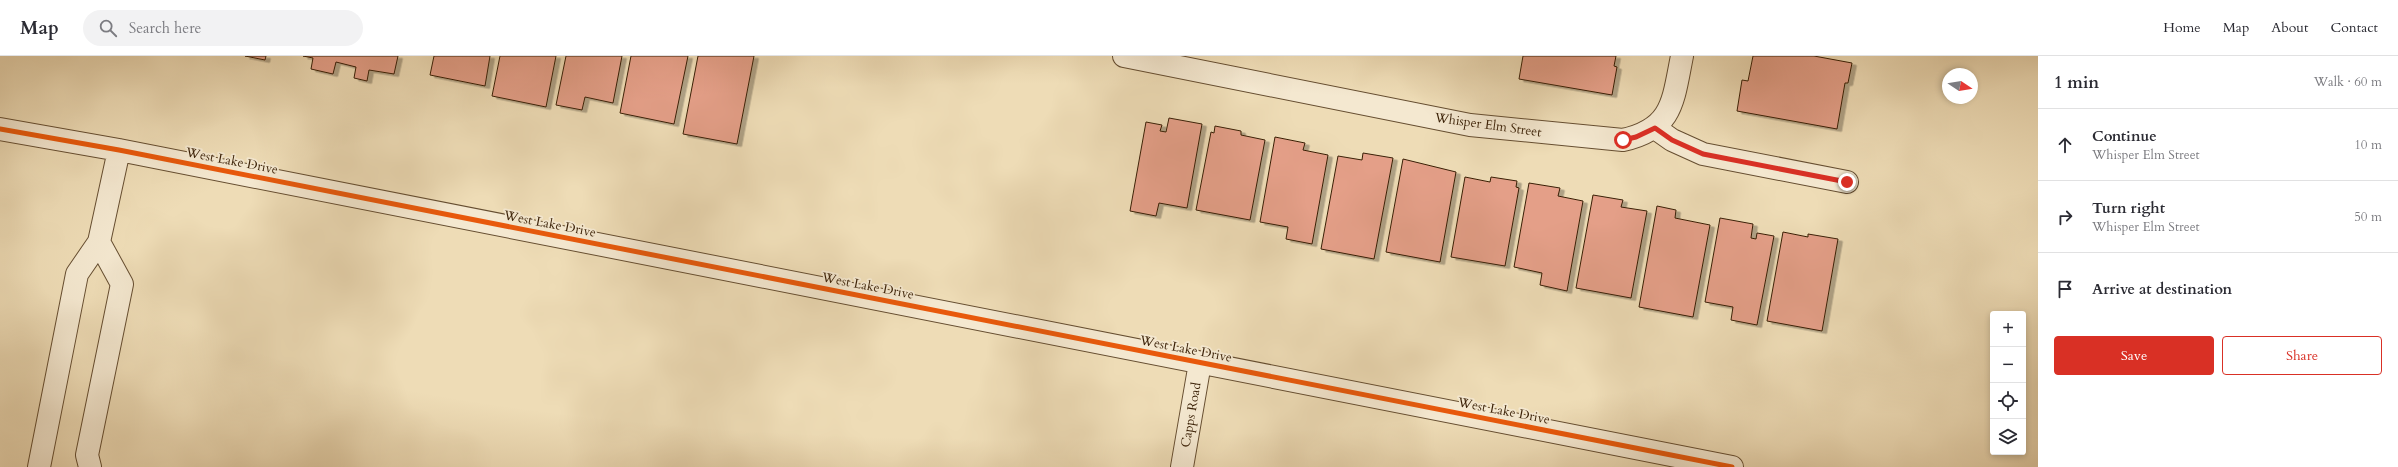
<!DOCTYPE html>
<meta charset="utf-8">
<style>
body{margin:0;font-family:Cardo,serif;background:#f2f2f3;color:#2b2b33}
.controls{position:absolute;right:12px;bottom:12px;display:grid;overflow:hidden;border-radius:4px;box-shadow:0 2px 6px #0003}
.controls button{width:36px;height:36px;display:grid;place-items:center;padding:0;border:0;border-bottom:1px solid #e1e1e2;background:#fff;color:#2b2b33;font:20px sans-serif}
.compass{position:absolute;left:1942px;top:12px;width:36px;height:36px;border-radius:50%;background:#fff;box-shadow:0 2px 6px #0003;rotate:102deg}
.stop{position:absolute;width:12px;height:12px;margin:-9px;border:3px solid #d93025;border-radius:50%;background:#fff}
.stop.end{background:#d93025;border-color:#fff;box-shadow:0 1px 4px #0008}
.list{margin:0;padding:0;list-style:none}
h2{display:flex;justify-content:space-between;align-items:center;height:52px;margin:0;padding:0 16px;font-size:17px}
h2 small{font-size:13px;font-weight:400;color:#7c7c81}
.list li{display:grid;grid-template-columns:26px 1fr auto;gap:12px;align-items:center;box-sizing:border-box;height:72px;padding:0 16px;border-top:1px solid #e1e1e2}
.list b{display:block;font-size:15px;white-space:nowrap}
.list p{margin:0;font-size:13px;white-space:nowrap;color:#7c7c81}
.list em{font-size:13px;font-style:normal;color:#7c7c81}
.actions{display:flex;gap:8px;padding:12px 16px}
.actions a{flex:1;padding:9px 0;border:1px solid #d93025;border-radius:4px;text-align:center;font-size:14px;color:#d93025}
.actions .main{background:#d93025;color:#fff}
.icon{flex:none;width:22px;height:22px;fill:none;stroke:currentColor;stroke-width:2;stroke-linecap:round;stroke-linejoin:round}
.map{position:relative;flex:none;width:2038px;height:411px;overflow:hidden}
header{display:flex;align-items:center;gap:24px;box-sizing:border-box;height:56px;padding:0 20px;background:#fff;border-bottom:1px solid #e1e1e2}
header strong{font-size:19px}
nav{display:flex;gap:22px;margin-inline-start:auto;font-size:14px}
.search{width:280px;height:36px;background:#f2f2f3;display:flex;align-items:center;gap:10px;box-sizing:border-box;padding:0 14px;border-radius:22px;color:#7c7c81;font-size:15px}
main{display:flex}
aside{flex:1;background:#fff}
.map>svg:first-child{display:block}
.building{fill:#e49f88;stroke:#391f05;filter:url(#shadow)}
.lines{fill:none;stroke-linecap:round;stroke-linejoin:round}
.minor-casing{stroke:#664e31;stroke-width:24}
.minor{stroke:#f4e8d0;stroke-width:22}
.cycleway-casing{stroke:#f4e8d0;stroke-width:8}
.cycleway{stroke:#e8590c;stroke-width:5}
.route{stroke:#d93025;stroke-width:5}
.labels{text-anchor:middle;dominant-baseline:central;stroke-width:3.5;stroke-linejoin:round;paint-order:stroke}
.street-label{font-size:13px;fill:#391f05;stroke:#f4e8d0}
</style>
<header>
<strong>Map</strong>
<div class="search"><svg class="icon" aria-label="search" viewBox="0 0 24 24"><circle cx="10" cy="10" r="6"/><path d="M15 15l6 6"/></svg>Search here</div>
<nav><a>Home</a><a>Map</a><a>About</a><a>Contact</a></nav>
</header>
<main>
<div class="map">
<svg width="2038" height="411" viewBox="0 0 2038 411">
<defs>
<filter id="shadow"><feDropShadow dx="4.5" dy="2.5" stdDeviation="0" flood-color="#0004"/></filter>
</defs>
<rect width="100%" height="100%" fill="#eedcb6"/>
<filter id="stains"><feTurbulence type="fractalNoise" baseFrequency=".005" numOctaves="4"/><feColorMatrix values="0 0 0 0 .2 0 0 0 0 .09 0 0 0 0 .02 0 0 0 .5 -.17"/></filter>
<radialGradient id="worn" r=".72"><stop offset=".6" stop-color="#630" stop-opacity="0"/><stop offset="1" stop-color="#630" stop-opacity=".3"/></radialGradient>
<path class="building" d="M245 0H266L265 4Z
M303 0H398L394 18 369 14 367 25 354 22 356 11 336 6 333 18 311 13 313 2Z
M434 0H490L485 30 430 19Z
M500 0H556L546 51 492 40Z
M566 0H622L613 47 585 41 582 54 556 49Z
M631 0H688L674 68 620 57Z
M698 0H754L737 88 683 78Z
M1523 0H1616L1614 10 1617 11 1612 39 1519 23Z
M1753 0H1814L1852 7 1848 27H1845L1837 73 1737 55 1742 24 1748 25Z
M1169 62 1202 68 1187 152 1159 147 1156 160 1130 155 1146 66 1162 69 1160 75 1166 76Z
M1215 70 1241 75V79L1265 84 1250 164 1196 154 1211 76 1214 77Z
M1275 81 1305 87 1303 94 1328 99 1312 188 1286 183 1288 171 1260 166Z
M1363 97 1393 102 1374 203 1321 193 1338 100 1362 104Z
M1403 103 1456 116 1440 206 1386 196Z
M1465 121 1490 126 1491 121 1517 125 1516 131 1519 132 1505 210 1451 201Z
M1529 127 1560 132 1558 140 1583 145 1567 235 1540 229 1542 217 1514 211Z
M1593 139 1623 144 1621 151 1647 155 1631 242 1576 232Z
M1657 150 1676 154 1675 162 1710 169 1693 261 1639 251Z
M1720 162 1753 168 1751 182 1756 183 1757 177 1774 180 1757 269 1731 264 1733 251 1705 246Z
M1783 176 1808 181V178L1838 183 1822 275 1767 265Z"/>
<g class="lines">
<g class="minor-casing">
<path id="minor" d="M1124 0 1470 69 1623 84C1673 73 1673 45 1682 0
M1655 72 1672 84 1703 98 1847 126
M0 73 119 94 1732 411
M39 411 77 218 99 186 119 94
M90 411 87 399 122 228 99 186
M1182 411 1200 307"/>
</g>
<use href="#minor" class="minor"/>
<g class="cycleway-casing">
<path id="cycleway" d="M0 73 119 94 1732 411"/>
</g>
<use href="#cycleway" class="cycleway"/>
</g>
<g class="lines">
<path class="route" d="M1623 84 1636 81 1655 72 1672 84 1703 98 1847 126"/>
</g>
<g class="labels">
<g class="street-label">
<text transform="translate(1488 69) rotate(8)">Whisper Elm Street</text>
<text transform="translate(232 105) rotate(11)">West Lake Drive</text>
<text transform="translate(550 168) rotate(11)">West Lake Drive</text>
<text transform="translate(868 230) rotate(11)">West Lake Drive</text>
<text transform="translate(1186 293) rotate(11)">West Lake Drive</text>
<text transform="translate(1504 355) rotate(11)">West Lake Drive</text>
<text transform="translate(1191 359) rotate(-80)">Capps Road</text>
</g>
</g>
<rect width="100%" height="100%" filter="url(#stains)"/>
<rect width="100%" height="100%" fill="url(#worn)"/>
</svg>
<div class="controls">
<button>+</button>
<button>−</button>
<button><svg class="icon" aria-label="locate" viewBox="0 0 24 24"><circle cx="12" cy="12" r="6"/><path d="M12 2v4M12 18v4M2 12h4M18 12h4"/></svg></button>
<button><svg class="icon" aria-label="layers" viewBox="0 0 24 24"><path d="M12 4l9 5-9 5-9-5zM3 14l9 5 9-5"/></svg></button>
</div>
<svg class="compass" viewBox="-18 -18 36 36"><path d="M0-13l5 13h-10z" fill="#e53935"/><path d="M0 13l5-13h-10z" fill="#7c7c81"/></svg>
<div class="stop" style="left:1623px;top:84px"></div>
<div class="stop end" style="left:1847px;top:126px"></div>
</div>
<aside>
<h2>1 min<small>Walk · 60 m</small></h2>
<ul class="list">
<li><svg class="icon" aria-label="ahead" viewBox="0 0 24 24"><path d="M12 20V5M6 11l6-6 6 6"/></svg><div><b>Continue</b><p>Whisper Elm Street</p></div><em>10 m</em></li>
<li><svg class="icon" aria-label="right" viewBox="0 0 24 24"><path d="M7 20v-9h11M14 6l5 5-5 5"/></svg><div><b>Turn right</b><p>Whisper Elm Street</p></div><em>50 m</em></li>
<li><svg class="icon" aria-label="arrive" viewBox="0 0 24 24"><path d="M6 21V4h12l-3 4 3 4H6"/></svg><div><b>Arrive at destination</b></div></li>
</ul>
<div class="actions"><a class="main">Save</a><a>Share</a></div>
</aside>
</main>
